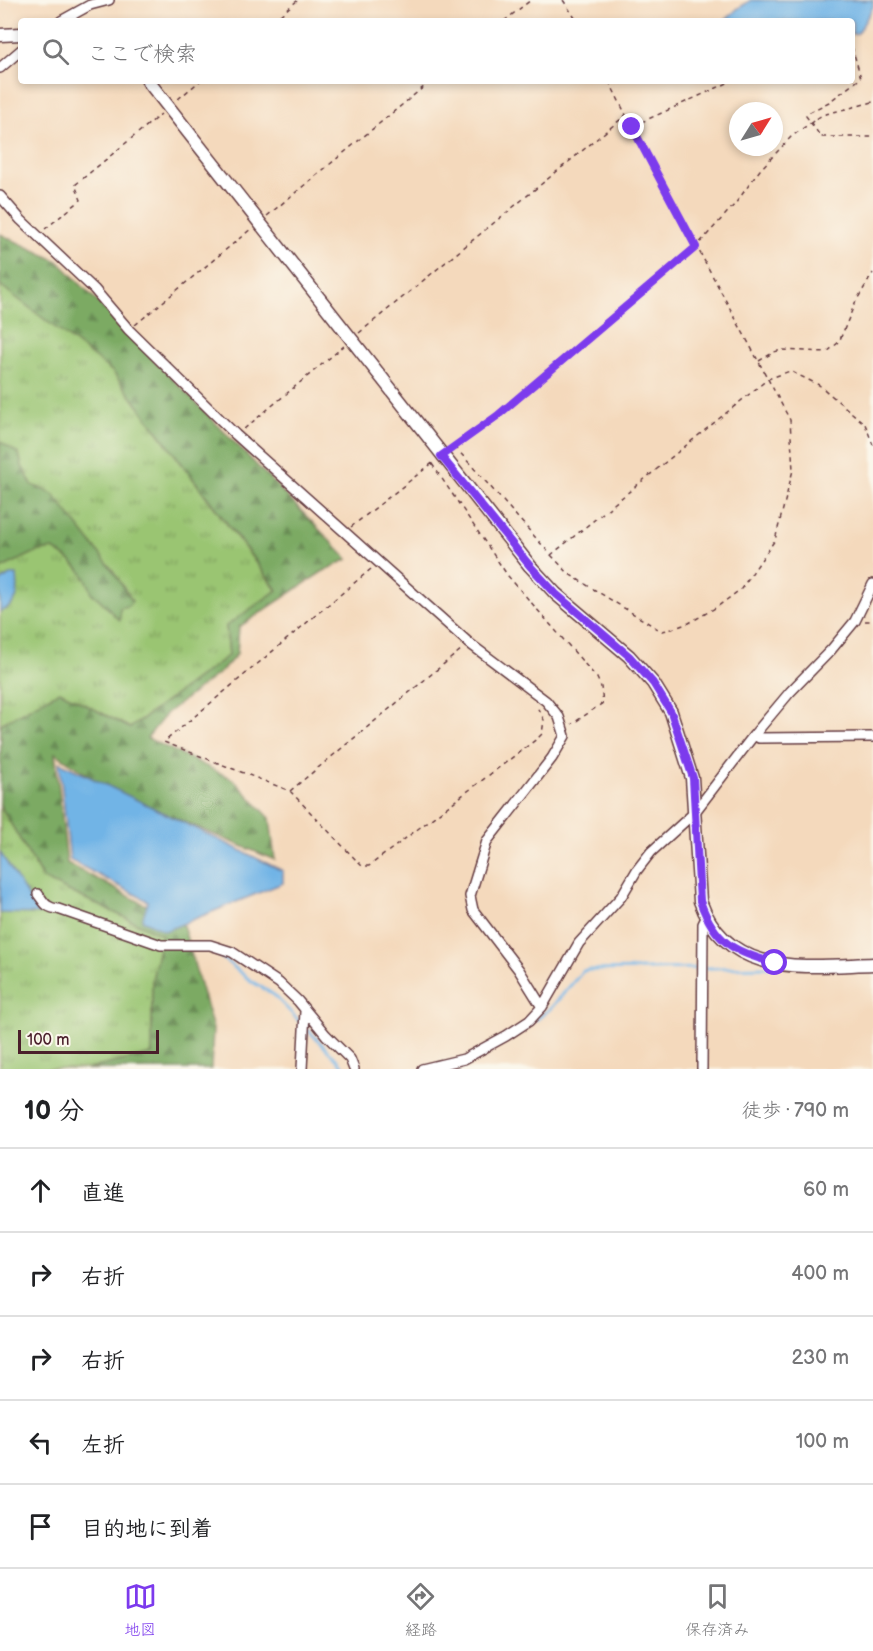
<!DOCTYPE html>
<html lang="ja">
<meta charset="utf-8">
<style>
body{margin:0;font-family:"Balsamiq Sans","Klee One",sans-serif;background:#f2f2f2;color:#202124}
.compass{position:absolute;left:729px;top:102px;width:54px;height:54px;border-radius:50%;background:#fff;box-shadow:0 3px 9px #0003;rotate:53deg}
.scale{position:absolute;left:18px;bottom:15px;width:141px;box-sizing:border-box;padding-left:6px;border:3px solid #4a1f2b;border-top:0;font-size:16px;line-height:21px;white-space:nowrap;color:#4a1f2b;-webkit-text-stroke:4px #fbf7ec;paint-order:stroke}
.stop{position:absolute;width:18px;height:18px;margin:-14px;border:4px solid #7c3aed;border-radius:50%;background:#fff}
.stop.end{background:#7c3aed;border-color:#fff;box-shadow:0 2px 6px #0008}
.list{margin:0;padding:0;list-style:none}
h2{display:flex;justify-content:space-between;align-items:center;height:78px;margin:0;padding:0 24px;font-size:26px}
h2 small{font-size:20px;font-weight:400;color:#757577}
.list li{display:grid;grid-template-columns:39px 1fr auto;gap:18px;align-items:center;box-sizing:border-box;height:84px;padding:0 24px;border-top:2px solid #e0e0e0}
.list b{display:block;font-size:22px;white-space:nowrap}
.list em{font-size:20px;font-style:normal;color:#757577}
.icon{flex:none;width:33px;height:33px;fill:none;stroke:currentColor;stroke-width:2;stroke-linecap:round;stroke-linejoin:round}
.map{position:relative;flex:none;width:873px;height:1069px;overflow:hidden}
.search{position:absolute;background:#fff;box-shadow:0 3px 9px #0003;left:18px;right:18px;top:18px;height:66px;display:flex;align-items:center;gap:15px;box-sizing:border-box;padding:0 21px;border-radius:6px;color:#757577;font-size:22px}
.sheet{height:498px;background:#fff}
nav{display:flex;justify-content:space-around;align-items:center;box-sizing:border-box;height:84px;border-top:2px solid #e0e0e0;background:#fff;font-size:16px;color:#757577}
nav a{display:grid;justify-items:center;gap:3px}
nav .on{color:#7c3aed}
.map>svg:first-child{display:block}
.grass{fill:url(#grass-tufts);stroke:#72724e;stroke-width:1.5}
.forest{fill:url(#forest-firs);stroke:#626448;stroke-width:1.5}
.water{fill:#71b4e6;stroke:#5e6a88;stroke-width:1.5}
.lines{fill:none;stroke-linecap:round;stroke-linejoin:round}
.stream{stroke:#71b4e6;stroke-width:3}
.minor-casing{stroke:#643b41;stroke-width:12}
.tertiary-casing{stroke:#643b41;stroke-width:15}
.path{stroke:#643b41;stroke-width:1.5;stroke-dasharray:4.5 4.5;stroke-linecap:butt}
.minor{stroke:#fff;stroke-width:9}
.tertiary{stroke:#fff;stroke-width:12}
.route{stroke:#7c3aed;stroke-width:8}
</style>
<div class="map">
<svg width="873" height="1069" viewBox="0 0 873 1069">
<defs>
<pattern id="grass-tufts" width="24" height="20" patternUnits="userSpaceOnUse" patternTransform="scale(1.5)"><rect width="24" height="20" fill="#9ac572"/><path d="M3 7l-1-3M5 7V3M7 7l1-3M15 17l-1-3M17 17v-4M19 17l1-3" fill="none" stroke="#809f5e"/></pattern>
<pattern id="forest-firs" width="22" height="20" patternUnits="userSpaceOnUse" patternTransform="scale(1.5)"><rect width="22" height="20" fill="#7baa64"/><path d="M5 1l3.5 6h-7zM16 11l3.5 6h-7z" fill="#678a53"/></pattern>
</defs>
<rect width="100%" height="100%" fill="#fbf7ec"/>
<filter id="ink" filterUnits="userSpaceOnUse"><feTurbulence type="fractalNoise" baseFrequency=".0167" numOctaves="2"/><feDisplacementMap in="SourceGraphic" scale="12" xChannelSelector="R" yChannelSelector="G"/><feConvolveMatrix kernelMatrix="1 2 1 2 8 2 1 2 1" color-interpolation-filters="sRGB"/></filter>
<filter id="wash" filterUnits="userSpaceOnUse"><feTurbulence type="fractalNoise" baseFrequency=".008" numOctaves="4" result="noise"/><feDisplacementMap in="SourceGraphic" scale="24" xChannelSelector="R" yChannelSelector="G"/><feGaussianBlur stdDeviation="1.35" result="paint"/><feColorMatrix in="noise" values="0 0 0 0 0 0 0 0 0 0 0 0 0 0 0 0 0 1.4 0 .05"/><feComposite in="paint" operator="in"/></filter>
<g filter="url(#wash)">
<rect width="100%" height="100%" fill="#f4d9bc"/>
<path class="grass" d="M0 285 113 372 277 591 226 626 229 655 130 728 60 691 1 724 0 728Z
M0 805 43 879 162 935 152 980V1054L88 1069H0Z"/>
<path class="forest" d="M0 234 58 261 348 559 322 572 239 627 237 654 223 670 167 713 147 738 233 779 270 818 275 860 115 793 55 753 67 863 183 925 213 1029 211 1069H88L152 1054V980L162 935 43 879 0 805 1 724 60 691 130 728 229 655 226 626 277 590 113 372 0 285Z
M0 441 19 454 22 466 32 485 53 494 114 572 132 601 128 606 120 608V620C109 613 104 600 92 594 86 572 72 560 53 549L36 552 0 569Z"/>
<path class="water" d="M751 0H873V7L858 33 852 34V21H725L737 9Z
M10 575H17C19 594 19 604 0 612V582Z
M59 762 283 871V883L165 931 142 920 148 901 70 860Z
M0 852 39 914 0 913Z"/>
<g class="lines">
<path class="stream" d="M214 951 251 981 274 995 301 1023
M536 1020 551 1008 583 971 588 970 769 967
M308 1030 346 1069
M451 1069 467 1063 526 1028"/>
</g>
</g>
<g filter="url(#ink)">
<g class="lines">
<g class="minor-casing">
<path id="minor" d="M61 21 90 5 109 0
M0 68 21 50
M0 196 21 220 94 289 129 330 236 435 469 643 546 701 559 717 565 736 552 758 487 841 470 896 473 910 519 970 542 1007
M754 735 759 738 873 737
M38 894C44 902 46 908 58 909L161 945H210L232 952 279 983 298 1001 326 1035 350 1059 354 1069
M302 1069 305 1011
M422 1069 464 1059 506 1036 529 1021 542 1007 579 943 621 897 637 870 651 852 694 813 754 735 790 692 831 650 855 621 873 584
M702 1069 703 924 706 918"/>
</g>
<g class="tertiary-casing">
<path id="tertiary" d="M0 35 21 34
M148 81 530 566 556 594 629 656 653 683 671 712 692 778 700 901C728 979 806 966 873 964"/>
</g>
<path class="path" d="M563 0 577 21
M273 21 298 0
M504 21 531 0
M852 47 861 78 829 102 808 113 806 116 821 137H873
M178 99 200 81
M633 126 732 81
M267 216 431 81
M45 229 81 200 75 185 161 114
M135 325 252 228
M359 333 626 115 609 81
M759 361 774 352 782 350 827 352 839 342 855 303 873 273
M244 429 344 346
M455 447 551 555 768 379 790 371 819 385 865 424 873 445
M451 449 497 416 696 247 735 204 760 170 792 136 822 115 873 102
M432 464 508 576 597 678 601 687 603 703 572 724
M351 527 435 461
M551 555 569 574 658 629 662 631 672 629 689 623 717 607 741 589 775 540 793 470 790 420 626 115
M371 569 164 742 290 791 357 861 362 866H369L538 738 542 734 544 720 537 707
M865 621H873
M290 791 462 649"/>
<use href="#minor" class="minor"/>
<use href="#tertiary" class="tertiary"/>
</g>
</g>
<g class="lines" filter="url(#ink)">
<path class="route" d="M632 127 696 247 497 416 441 456 530 566 556 594 629 656 653 683 671 712 693 778 700 901C715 943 734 952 775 963"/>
</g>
</svg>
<svg class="compass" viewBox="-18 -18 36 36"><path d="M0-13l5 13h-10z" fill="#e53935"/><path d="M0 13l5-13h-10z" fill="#757577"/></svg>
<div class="scale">100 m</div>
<div class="stop" style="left:775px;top:963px"></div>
<div class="stop end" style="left:632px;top:127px"></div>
<div class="search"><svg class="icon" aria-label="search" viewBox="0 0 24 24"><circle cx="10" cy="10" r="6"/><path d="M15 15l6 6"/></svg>ここで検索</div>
</div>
<section class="sheet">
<h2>10 分<small>徒歩 · 790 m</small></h2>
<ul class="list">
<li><svg class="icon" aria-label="ahead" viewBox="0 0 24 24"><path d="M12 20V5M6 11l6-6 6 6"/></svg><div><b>直進</b></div><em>60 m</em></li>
<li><svg class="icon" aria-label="right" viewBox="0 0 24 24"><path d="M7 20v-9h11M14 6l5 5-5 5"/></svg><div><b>右折</b></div><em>400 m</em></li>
<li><svg class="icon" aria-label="right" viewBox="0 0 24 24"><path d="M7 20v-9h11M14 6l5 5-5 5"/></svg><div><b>右折</b></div><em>230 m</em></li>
<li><svg class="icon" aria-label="left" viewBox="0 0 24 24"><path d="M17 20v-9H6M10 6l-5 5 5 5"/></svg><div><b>左折</b></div><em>100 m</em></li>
<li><svg class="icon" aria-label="arrive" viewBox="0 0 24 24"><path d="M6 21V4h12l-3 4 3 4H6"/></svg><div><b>目的地に到着</b></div></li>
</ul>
</section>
<nav>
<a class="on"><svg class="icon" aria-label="map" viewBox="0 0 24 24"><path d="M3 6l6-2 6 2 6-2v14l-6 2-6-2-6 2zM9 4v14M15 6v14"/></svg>地図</a>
<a><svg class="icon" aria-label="directions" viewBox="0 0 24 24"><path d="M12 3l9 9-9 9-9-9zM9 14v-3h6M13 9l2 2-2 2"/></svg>経路</a>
<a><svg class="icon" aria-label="saved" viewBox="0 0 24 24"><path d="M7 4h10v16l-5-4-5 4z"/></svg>保存済み</a>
</nav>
